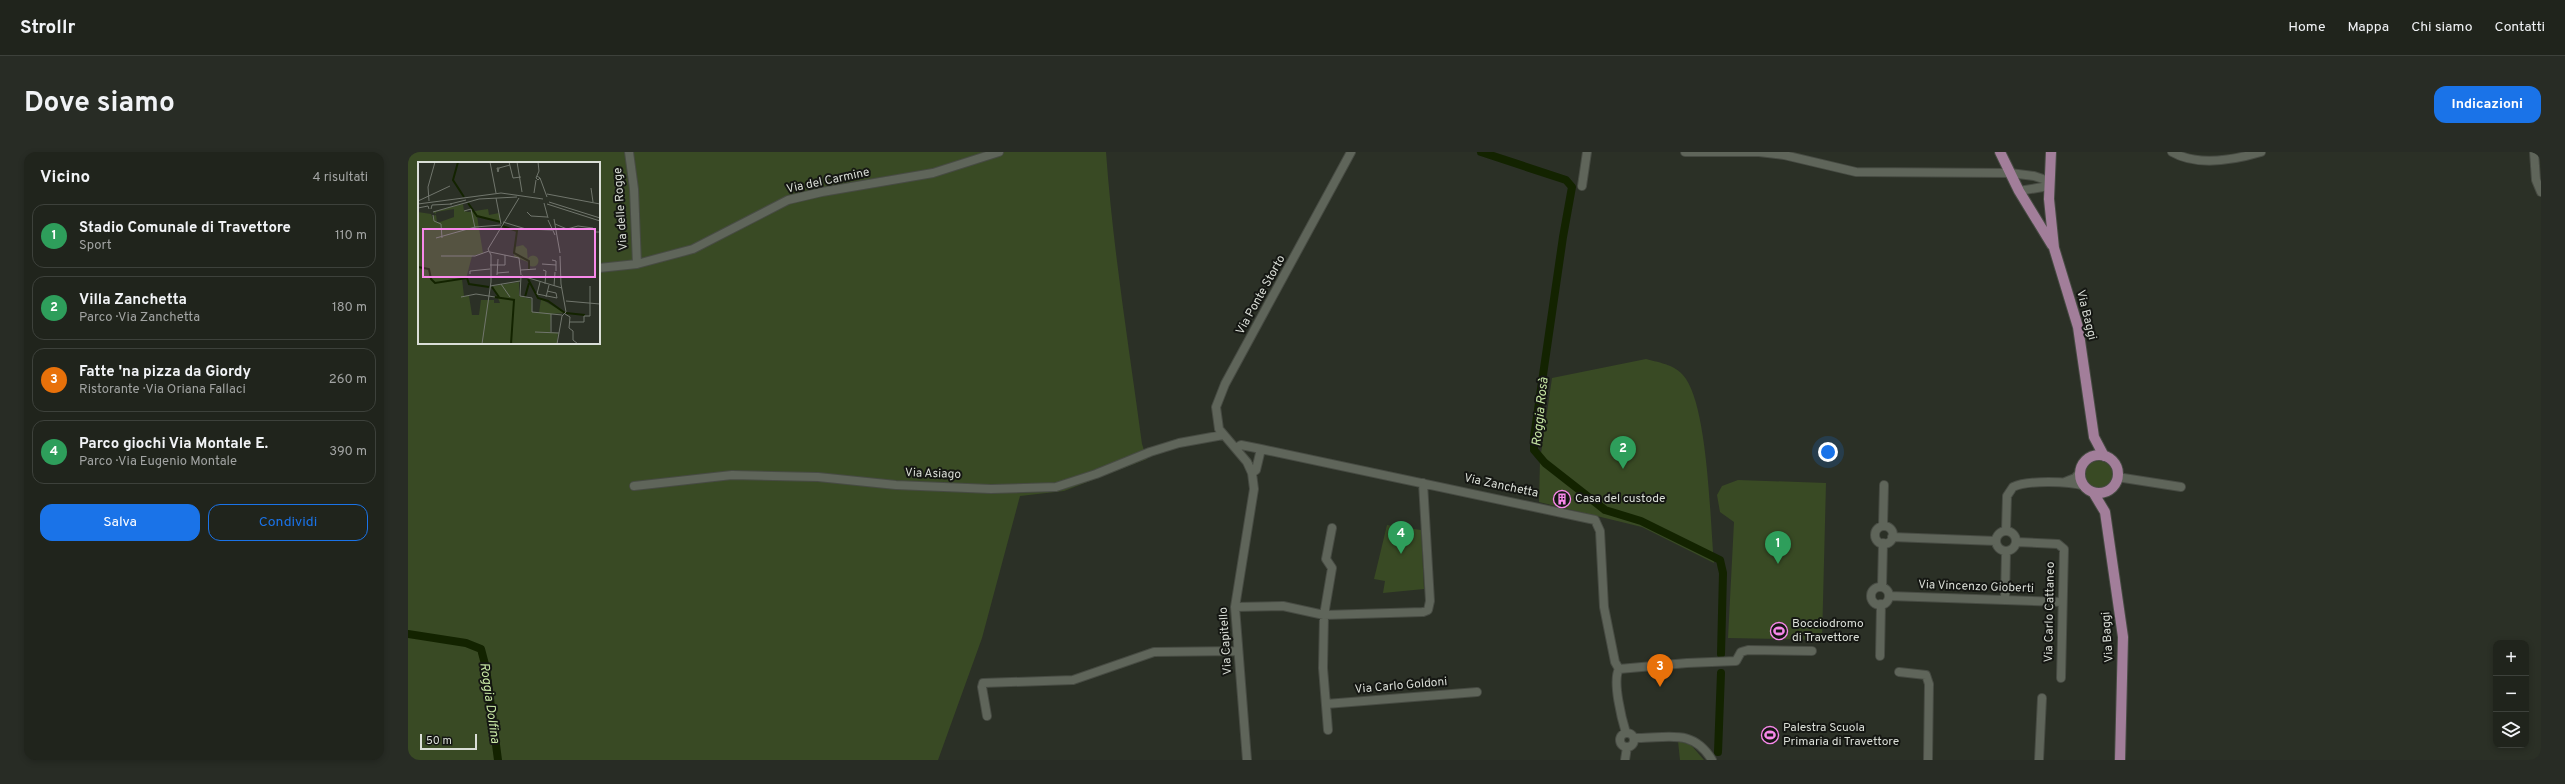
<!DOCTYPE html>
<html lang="it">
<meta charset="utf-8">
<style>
body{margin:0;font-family:Overpass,sans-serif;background:#282c25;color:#f1f3f6}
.controls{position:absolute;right:12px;bottom:12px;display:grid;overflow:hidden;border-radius:8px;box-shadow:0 2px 6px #0003}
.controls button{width:36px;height:36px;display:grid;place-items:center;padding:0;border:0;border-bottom:1px solid #3d413b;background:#20241c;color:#f1f3f6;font:20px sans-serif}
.scale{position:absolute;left:12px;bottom:10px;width:57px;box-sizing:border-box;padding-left:4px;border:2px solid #daded7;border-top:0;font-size:11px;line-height:14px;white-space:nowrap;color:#daded7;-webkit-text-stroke:3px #151713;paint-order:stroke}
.you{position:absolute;left:1420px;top:300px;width:14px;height:14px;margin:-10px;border:3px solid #fff;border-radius:50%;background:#1a73e8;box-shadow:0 0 0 6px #1a73e833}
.badge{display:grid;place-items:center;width:26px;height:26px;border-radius:50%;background:#1a73e8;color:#fff;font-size:13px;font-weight:700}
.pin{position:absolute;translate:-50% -33px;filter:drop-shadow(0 1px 2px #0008)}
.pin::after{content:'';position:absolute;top:21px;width:14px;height:12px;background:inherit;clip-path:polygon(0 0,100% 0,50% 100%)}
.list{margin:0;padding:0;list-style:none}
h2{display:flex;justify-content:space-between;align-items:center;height:52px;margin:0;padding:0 16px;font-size:17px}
h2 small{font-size:13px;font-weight:400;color:#a2a4a3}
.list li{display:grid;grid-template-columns:26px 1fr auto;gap:12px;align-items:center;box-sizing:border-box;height:64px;margin:0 8px 8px;padding:0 8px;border:1px solid #3d413b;border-radius:12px}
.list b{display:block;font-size:15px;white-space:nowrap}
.list p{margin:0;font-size:13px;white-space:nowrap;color:#a2a4a3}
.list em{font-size:13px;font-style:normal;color:#a2a4a3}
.actions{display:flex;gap:8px;padding:12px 16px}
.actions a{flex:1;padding:9px 0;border:1px solid #1a73e8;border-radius:12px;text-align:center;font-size:14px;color:#1a73e8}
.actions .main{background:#1a73e8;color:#fff}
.icon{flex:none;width:22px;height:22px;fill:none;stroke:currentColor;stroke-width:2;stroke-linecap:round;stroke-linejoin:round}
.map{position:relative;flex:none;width:2133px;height:608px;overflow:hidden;border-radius:12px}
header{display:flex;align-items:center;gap:24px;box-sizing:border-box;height:56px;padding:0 20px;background:#20241c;border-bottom:1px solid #3d413b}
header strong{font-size:19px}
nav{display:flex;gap:22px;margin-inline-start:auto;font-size:14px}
.intro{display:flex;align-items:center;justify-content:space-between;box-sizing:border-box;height:96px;padding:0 24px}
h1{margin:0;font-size:28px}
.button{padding:10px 18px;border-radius:12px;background:#1a73e8;color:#fff;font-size:14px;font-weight:700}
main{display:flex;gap:24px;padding:0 24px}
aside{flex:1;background:#20241c;border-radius:12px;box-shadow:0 2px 6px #0003}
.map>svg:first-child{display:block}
.green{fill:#394a24;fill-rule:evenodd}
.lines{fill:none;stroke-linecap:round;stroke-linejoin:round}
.canal{stroke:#132300;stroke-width:8}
.minor-casing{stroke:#474b43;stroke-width:10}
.major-casing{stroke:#474b43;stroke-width:12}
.minor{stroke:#5f655a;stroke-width:8}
.major{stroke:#a27e9a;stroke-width:10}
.labels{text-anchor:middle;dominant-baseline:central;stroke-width:4;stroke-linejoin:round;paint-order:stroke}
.street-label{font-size:12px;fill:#daded7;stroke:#151713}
.poi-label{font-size:12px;fill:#daded7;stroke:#151713;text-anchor:start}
.water-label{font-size:13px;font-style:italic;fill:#c8e8a5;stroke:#151713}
.inset-river{fill:none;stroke:#132300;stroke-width:2}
.inset-road{fill:none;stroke:#71766d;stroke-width:1}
.view{fill:#f888ea;fill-opacity:0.15;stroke:#f888ea;stroke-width:2}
.inset-edge{fill:none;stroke:#daded7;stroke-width:2}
</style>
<header>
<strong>Strollr</strong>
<nav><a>Home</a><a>Mappa</a><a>Chi siamo</a><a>Contatti</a></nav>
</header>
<div class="intro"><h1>Dove siamo</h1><a class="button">Indicazioni</a></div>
<main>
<aside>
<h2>Vicino<small>4 risultati</small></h2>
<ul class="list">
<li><span class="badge" style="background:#2e9e5b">1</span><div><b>Stadio Comunale di Travettore</b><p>Sport</p></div><em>110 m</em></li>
<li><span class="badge" style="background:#2e9e5b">2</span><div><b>Villa Zanchetta</b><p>Parco · Via Zanchetta</p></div><em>180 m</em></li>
<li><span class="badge" style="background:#e8710a">3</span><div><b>Fatte 'na pizza da Giordy</b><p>Ristorante · Via Oriana Fallaci</p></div><em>260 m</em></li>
<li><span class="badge" style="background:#2e9e5b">4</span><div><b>Parco giochi Via Montale E.</b><p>Parco · Via Eugenio Montale</p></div><em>390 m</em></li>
</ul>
<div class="actions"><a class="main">Salva</a><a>Condividi</a></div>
</aside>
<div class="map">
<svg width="2133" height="608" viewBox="0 0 2133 608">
<rect width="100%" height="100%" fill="#2b3026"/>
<path class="green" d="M0 0H698C705 98 721 195 734 292L739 307 656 339 612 344 574 486 530 608H0ZM11 11H191V191H11Z
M1238 207C1253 211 1269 213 1278 227 1300 260 1302 368 1306 411L1234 375 1131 350 1132 308 1144 226Z
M1677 323a14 14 0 1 1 28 0a14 14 0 1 1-28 0Z
M1330 328 1418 331 1414 488 1320 486 1326 370 1312 360 1309 343 1314 334Z
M979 373 1013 378 1016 437 975 441 977 429 966 427Z
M1270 589 1283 593 1296 608H1272Z"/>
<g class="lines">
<path class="canal" d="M1073 0 1158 28 1164 35 1155 85 1126 285V298L1137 311 1197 358 1233 369 1312 408 1315 421 1313 502
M0 482 58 491 73 497 78 516 90 608
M1310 600 1313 521"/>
<g class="minor-casing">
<path id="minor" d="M221 0 226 37 229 112
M1277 0H1351L1376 3 1448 20 1602 21 1626 24 1641 29 1635 35 1611 39
M1764 0C1790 15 1826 8 1853 0
M2126 0 2128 28 2133 40
M1174 34 1179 0
M191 116 229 112 285 97 380 48 414 40 525 21 591 0
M828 296 833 293 853 297 1187 368 1192 379 1196 455 1207 510 1211 517
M844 321 848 318 853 297
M1709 325 1773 335
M1657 330 1667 326 1672 320
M226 334 324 323 410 325 488 333 583 337 648 335 688 322 742 300 771 291 815 283
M1475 374 1476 333
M1467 383a9 9 0 1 1 18 0a9 9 0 1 1-18 0Z
M1598 379 1599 344 1605 335C1619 328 1661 329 1677 334
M1588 389a10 10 0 1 1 20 0a10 10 0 1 1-20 0Z
M1484 385 1588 389
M1608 390 1650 392 1656 397 1653 526
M1474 435 1475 391
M1463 444a9 9 0 1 1 18 0a9 9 0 1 1-18 0Z
M1481 444 1654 450
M1597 448 1598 399
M827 455 875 454 916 463 1015 460 1020 458 1022 449 1015 331
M1472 504 1473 452
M1211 517 1279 511 1328 509 1333 500 1340 498 1404 499
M1211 517C1204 529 1214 568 1218 581
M1491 520 1518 523 1521 532 1520 608
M918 552 1069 540
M579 564 574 535 575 531 665 528 746 500 829 499
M920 578 915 516 916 463 924 416 918 407 924 376
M1212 588a7 7 0 1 1 14 0a7 7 0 1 1-14 0Z
M1226 586C1259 587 1284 575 1304 608
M839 608 827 455 846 337 844 321 839 310 811 277 808 255 817 232 943 0
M1217 608 1219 595
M1631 608 1634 546"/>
</g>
<g class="major-casing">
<path id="major" d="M1592 0 1611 39 1644 93
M1643 0 1641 47 1646 96 1670 175 1686 285 1696 304
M1672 322a19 19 0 1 1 38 0a19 19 0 1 1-38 0Z
M1685 340 1697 360 1715 485 1712 608"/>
</g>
<use href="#minor" class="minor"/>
<use href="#major" class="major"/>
</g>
<defs>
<g id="building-ring" transform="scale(0.9)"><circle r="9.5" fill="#151713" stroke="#f888ea" stroke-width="1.5"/><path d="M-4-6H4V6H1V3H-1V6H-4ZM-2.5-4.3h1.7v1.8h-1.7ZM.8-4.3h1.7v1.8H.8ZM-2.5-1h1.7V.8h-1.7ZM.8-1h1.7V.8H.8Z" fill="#f888ea"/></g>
<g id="stadium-ring" transform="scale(0.9)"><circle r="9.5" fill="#151713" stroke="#f888ea" stroke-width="1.5"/><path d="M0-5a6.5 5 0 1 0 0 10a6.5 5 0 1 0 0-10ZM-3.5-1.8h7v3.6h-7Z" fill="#f888ea"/></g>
</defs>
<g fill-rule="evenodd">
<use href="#building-ring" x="1154" y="347"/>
<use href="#stadium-ring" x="1371" y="479"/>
<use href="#stadium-ring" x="1362" y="583"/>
</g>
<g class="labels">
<g class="street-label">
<text transform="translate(420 29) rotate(-12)">Via del Carmine</text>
<text transform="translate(213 57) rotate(-94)">Via delle Rogge</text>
<text transform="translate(853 143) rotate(-61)">Via Ponte Storto</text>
<text transform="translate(1678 163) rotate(76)">Via Baggi</text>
<text transform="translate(525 322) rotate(2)">Via Asiago</text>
<text transform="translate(1093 334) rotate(12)">Via Zanchetta</text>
<text transform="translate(1568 435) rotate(2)">Via Vincenzo Gioberti</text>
<text transform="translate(1642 460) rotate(-89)">Via Carlo Cattaneo</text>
<text transform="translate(1700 485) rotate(-94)">Via Baggi</text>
<text transform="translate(818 489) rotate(-94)">Via Capitello</text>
<text transform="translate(993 534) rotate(-5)">Via Carlo Goldoni</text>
</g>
<g class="poi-label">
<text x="1167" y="347">Casa del custode</text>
<text x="1384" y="472">Bocciodromo<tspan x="1384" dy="14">di Travettore</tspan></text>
<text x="1375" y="576">Palestra Scuola<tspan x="1375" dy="14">Primaria di Travettore</tspan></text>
</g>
<g class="water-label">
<text transform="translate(1133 260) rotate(-84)">Roggia Rosà</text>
<text transform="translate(81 551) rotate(82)">Roggia Dolfina</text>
</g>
</g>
<g transform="translate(10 10)">
<rect width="182" height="182" fill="#2b3026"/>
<path d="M45 42 46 49 50 50 70 47 71 53 81 51 83 60 59 54 65 91 54 94 48 117H44L46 134H51L54 153H61L63 138H76V141H82L75 124 101 120V134L113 137 114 150 121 151 123 137 147 151 133 152 132 170 140 171 139 181 0 182V50L13 52 16 59 15 54 18 53 19 60H22L36 55V47L18 50V52L15 50ZM105 83 109 87 110 100 96 95 97 85ZM109.5 99a5.5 5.5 0 1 1 11 0a5.5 5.5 0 1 1-11 0Z" fill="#394a24"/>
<path class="inset-river" d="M40 0 35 18 46 35M50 41 59 54 83 60M84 64 99 69 96 91 111 99V107M0 105 11 107 13 117 17 121 49 116 51 122 71 125M110 117 120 136 130 139 147 151M74 125 81 135M76 135 97 138M107 135 111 121M148 151 167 153M93 182 96 138"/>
<path class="inset-road" d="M72 0 78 31M91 0 95 16 103 15M99 0 104 30M81 6 80 10 79 6H81L92 3M119 14 122 16 120 18 118 16 121 9 120 0M122 16 129 35M173 26 175 40M116 31 118 18M129 32 182 42M78 36 83 62M0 39 32 24M11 39 10 25 17 0M131 40 182 56M126 41 130 56M0 42 83 31 125 37M32 42 48 38M129 42 182 59M0 46 10 44 11 47M13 47 14 43 34 42M46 49 53 47 57 66M15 50 61 37 99 35M109 50 113 54 129 55M15 53 16 59 23 62 24 76M136 57 142 91M130 58 137 73M85 60 108 67 134 68M137 62 149 67 160 64 175 66 177 70H182M18 76 57 65 83 63M72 90 101 96 103 113M23 94H57L71 89M134 98 138 99V109M124 102 138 103M72 103H87V93M103 108 118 107M125 108 128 109 127 122M79 111 91 110M52 112V109L72 107M79 113 80 97M103 114 102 134 114 136V150L144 153M104 114 144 126M122 120 119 132 139 136 138 131 129 129M83 122 92 135M72 124 102 119M136 124 137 110M43 135 58 132 77 135M128 135 131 123M148 139 182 142M147 152 152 155 151 166 155 169V178L160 182M152 160H166V154H172V124M117 170 141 171M133 170V152M64 182 73 120V93L70 87 101 36M139 182 144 154 148 150 143 122 142 94"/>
<path class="view" d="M5 67H177V115H5Z"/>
<rect width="182" height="182" class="inset-edge"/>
</g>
</svg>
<div class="controls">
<button>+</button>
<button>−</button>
<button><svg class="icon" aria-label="layers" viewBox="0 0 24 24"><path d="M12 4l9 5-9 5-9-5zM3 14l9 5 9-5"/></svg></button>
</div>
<div class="scale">50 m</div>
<div class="you"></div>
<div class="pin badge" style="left:1370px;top:412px;background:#2e9e5b">1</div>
<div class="pin badge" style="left:1215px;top:317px;background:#2e9e5b">2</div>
<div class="pin badge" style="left:1252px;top:535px;background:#e8710a">3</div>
<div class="pin badge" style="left:993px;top:402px;background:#2e9e5b">4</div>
</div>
</main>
